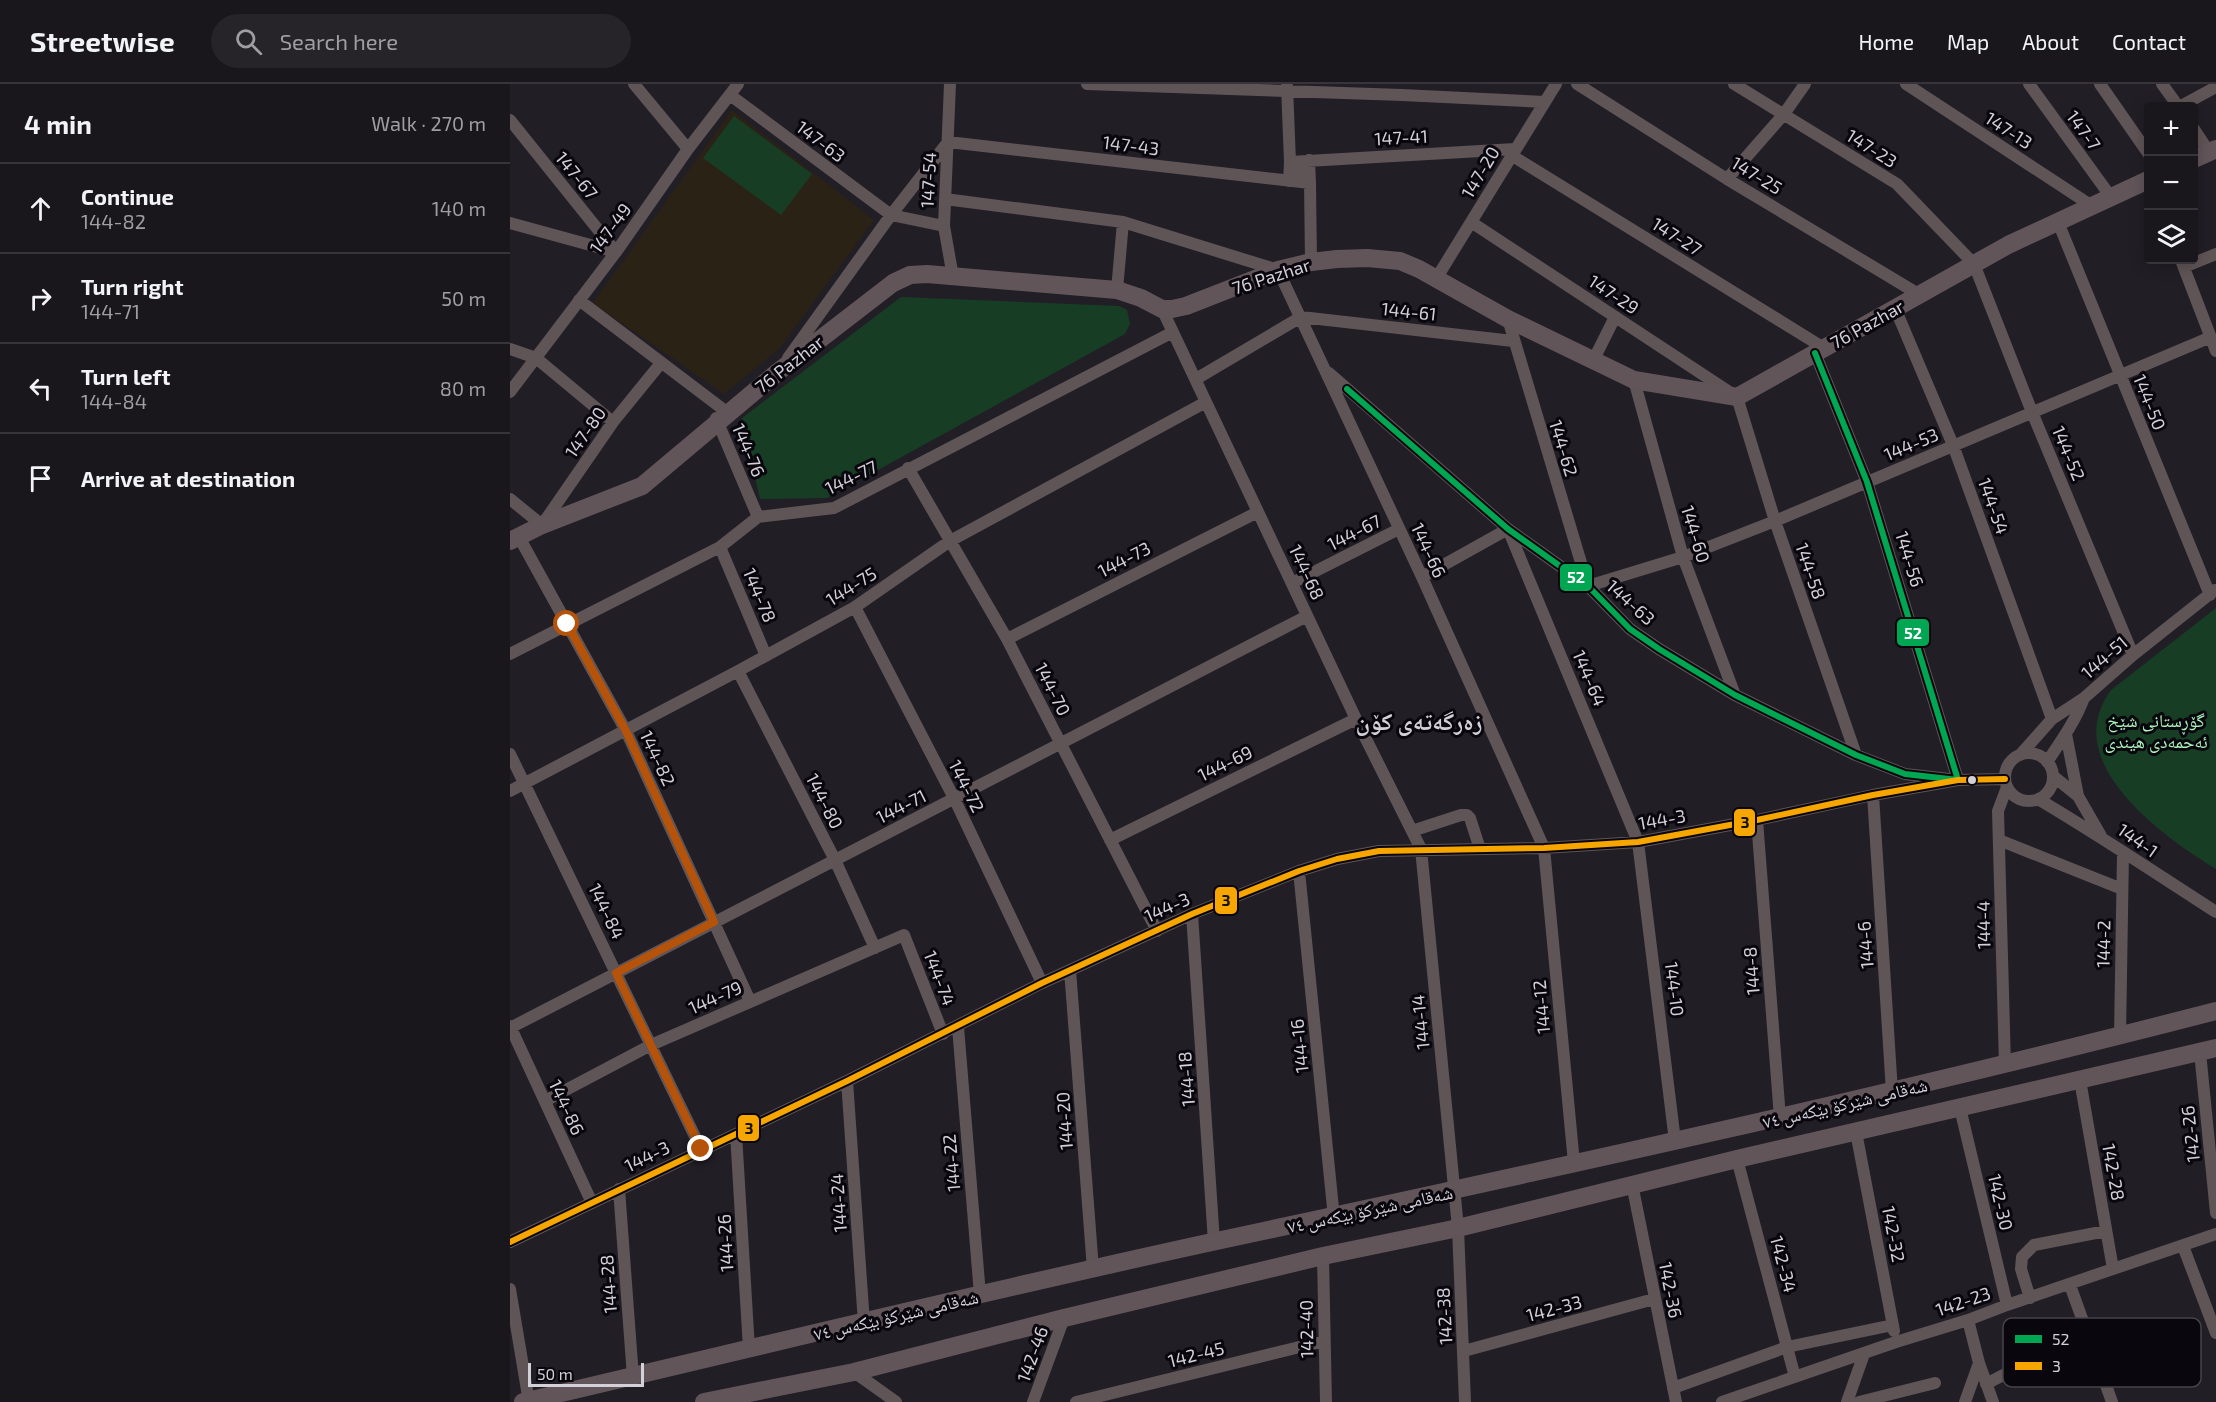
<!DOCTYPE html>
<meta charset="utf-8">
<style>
body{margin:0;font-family:"Exo 2","Noto Naskh Arabic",sans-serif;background:#262329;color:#f1f3f6}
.controls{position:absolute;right:18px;top:18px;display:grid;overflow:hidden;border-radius:6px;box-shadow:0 3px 15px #0003}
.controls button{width:54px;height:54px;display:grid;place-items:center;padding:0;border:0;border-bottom:2px solid #37353b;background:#19161c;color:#f1f3f6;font:30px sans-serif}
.scale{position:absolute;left:18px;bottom:15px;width:116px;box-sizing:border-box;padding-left:6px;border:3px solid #d3d0d9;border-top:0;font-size:16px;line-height:21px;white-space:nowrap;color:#d3d0d9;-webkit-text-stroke:4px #09070d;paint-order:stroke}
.stop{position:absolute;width:18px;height:18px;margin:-14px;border:4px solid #b45309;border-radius:50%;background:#fff}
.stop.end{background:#b45309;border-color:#fff;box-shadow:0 2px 6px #0008}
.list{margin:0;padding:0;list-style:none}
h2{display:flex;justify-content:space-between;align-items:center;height:78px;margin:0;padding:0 24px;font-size:26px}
h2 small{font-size:20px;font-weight:400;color:#9f9fa3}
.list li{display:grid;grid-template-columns:39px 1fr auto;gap:18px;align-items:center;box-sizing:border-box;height:90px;padding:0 24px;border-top:2px solid #37353b}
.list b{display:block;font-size:22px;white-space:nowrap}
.list p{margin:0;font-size:20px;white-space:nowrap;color:#9f9fa3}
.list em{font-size:20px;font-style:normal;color:#9f9fa3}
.icon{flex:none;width:33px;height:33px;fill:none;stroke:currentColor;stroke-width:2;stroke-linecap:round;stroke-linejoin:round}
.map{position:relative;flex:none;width:1706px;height:1318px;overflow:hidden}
header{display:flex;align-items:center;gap:36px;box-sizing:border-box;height:84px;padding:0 30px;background:#19161c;border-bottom:2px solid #37353b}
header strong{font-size:28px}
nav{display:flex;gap:33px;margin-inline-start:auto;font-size:21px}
.search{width:420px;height:54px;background:#262329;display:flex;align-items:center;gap:15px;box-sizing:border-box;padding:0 21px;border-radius:33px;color:#9f9fa3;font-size:22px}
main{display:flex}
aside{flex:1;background:#19161c}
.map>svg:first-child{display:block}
.education{fill:#2b2216}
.green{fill:#173e24}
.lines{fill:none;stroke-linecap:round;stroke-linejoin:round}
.street{stroke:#5f5456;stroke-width:12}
.secondary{stroke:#625559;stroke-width:18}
.bus-1-casing{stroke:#09070d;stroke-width:10}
.bus-2-casing{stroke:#09070d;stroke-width:10}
.bus-1{stroke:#00a651;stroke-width:6}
.bus-2{stroke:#f7a600;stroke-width:6}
.route{stroke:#b45309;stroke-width:8}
.bus-dot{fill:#d3d0d9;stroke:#09070d;stroke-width:2}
.labels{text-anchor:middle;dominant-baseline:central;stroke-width:6;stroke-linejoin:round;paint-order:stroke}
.street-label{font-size:18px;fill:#d3d0d9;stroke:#09070d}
.park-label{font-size:18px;fill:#acf6be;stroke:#09070d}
.district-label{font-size:24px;font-weight:bold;fill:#d3d0d9;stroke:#09070d}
.key{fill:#09070d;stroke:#46434a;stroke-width:1.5}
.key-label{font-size:16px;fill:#d3d0d9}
.line-badge{stroke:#09070d;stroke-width:2}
.badge-label{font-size:16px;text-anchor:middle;font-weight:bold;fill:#fff}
.pale-badge-label{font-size:16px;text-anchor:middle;font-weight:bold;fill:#111}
</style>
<header>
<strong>Streetwise</strong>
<div class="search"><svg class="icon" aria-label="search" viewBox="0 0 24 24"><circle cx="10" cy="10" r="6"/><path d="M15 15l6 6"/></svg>Search here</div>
<nav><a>Home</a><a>Map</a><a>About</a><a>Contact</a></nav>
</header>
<main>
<aside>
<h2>4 min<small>Walk · 270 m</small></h2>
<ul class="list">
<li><svg class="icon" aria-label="ahead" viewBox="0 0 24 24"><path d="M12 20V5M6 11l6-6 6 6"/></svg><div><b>Continue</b><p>144-82</p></div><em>140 m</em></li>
<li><svg class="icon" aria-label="right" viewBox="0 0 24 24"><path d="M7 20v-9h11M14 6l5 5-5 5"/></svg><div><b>Turn right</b><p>144-71</p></div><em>50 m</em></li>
<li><svg class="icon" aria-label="left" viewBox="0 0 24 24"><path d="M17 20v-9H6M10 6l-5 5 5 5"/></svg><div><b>Turn left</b><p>144-84</p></div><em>80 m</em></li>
<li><svg class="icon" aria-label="arrive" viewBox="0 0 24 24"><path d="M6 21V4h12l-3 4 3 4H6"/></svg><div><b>Arrive at destination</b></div></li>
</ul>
</aside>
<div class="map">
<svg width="1706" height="1318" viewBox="0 0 1706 1318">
<rect width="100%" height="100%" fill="#211e26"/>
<path class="education" d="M222 26 364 136 269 265 214 310 83 219Z"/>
<path class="green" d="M224 32 302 90 271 131 193 74Z
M391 213 609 222 617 226 620 240 615 250 317 414 250 415 232 334Z
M1706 524V785C1652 752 1548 678 1601 606Z"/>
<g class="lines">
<path class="street" d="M124 0 178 65
M440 0 434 142 443 193
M577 0 892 11 1035 18
M1067 0 1217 95 1410 211
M1224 0 1387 100 1464 180 1522 328 1623 571
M1396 0 1582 122
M1519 0 1601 113
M1590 0 1638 69
M1652 0 1668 22
M777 2 780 78 800 99 801 178
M220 11 381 131 434 142
M1671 22 1706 3
M0 36 106 168
M1684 45 1699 68
M1001 71 1314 264
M1217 95 1274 30 1295 0
M779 97 780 78 1005 65
M435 115 613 138 768 186 912 493 1034 764 1064 1079
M961 138 1227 313 1265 437 1346 671
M1548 138 1700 511
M0 139 106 168
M1671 176 1706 267
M1674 183 1706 170
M926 195 1046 0
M607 206 613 138
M69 216 218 329
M1385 224 1443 361 1542 635
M652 225 846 635 911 765 948 1144 955 1318
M998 235 1078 502 1173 473 1265 437 1701 253
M0 265 26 274 103 338
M278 274 381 131 438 58 800 99 799 76
M1083 277 1105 233
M819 289 998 445 1078 502 1120 545 1149 565 1225 611 1346 671 1395 690 1448 696 1357 398 1305 269
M686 295 791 233 1003 257
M1124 296 1173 473 1225 611
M0 308 106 168 178 65 228 0
M206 334 248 433
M398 384 497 555 647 847
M0 415 32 441 103 338 151 279
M9 453 116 647 240 917
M210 463 256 572
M912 493 998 445 1128 758 1165 1057
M782 499 889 445
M345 523 444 714 532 899
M497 555 748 428
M0 570 210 463 248 433 324 424 663 248
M228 587 325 776 365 864
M1556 650 1568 712
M1495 693a24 24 0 1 1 48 0a24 24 0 1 1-48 0Z
M0 670 191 1065
M1510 671 1542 635 1574 614 1623 571 1705 506
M1537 678C1551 657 1565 638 1574 614
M1543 692 1568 712 1591 752
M0 707 228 587 345 523 440 457 696 318
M1363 711 1382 1008
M1528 715C1589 751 1647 790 1706 828
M1247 736 1270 1034
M902 747 951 731H957L960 734 970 765
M600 756 846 635
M1489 756 1612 805
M789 787 824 1134
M682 830 704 1158
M560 886 583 1185
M0 942 82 1119
M448 943 470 1211
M0 944 797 532
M1610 952 1613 769
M1690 968 1706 1129
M1495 981 1488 727 1497 703
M1570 996 1603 1185
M337 997 354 1239
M35 1017 141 961 394 851 433 950
M1450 1024 1497 1221
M1346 1048 1384 1247
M226 1050 239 1265
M1227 1075 1285 1293
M1122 1100 1166 1318
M109 1105 123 1293
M0 1158 337 997 532 899 682 830 789 787 827 775 869 767 1034 764 1128 758 1247 736 1363 711 1448 696 1495 695
M1673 1162 1706 1249
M813 1172 816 1318
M1560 1201 1602 1318
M0 1205 19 1318
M1520 1214 1511 1185 1512 1173 1524 1161 1596 1147
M1458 1236 1469 1279 1483 1318
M954 1267 1144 1215
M344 1288 386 1318
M1476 1300 1545 1264
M1163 1304 1277 1263 1383 1241
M523 1318 554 1234
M566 1318 814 1257
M1212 1318 1386 1258 1458 1236 1497 1221 1706 1150
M1337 1318 1354 1270
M1349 1318 1425 1299
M1455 1318 1469 1279"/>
<path class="secondary" d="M1684 75 1706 65
M0 457 32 441 132 402 269 287 383 199 400 191 417 190 607 206 631 214 652 225H662L676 222 768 186 801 178 827 175 857 174 890 177 909 185 998 235 1124 296 1227 313 1498 161 1638 96
M13 1318C243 1264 472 1208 702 1158 1038 1086 1373 1013 1706 927
M194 1318 344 1288 554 1234 813 1172 948 1144 1227 1075 1706 964"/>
<g class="bus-1-casing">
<path id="bus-1" d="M837 305 998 445 1078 502 1120 545 1149 565 1225 611 1346 671 1395 690 1448 696 1357 398 1305 269"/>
</g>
<g class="bus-2-casing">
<path id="bus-2" d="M0 1158 337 997 532 899 682 830 789 787 827 775 869 767 1034 764 1128 758 1247 736 1363 711 1448 696 1495 695"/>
</g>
<use href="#bus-1" class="bus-1"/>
<use href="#bus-2" class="bus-2"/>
</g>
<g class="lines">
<path class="route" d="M57 540 116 647 204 838 106 889 191 1065"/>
</g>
<circle class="bus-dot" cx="1462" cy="696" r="5"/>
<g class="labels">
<g class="street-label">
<text transform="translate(1499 46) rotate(33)">147-13</text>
<text transform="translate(1574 46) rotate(54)">147-7</text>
<text transform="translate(891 53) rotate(-3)">147-41</text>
<text transform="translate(311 57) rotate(37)">147-63</text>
<text transform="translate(621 61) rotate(7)">147-43</text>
<text transform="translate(1362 64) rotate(32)">147-23</text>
<text transform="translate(970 88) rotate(-59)">147-20</text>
<text transform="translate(67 91) rotate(51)">147-67</text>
<text transform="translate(1247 91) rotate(31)">147-25</text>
<text transform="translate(418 96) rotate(-87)">147-54</text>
<text transform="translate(100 144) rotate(-54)">147-49</text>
<text transform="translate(1167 152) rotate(32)">147-27</text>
<text transform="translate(761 192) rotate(-18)">76 Pazhar</text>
<text transform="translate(1104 210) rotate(33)">147-29</text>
<text transform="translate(899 227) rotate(6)">144-61</text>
<text transform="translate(1357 240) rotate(-29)">76 Pazhar</text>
<text transform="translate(279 280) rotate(-38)">76 Pazhar</text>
<text transform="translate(1640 318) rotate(68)">144-50</text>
<text transform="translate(75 348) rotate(-55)">147-80</text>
<text transform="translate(1401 360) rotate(-23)">144-53</text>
<text transform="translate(1054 364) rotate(73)">144-62</text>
<text transform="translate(239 366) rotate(67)">144-76</text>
<text transform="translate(1559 369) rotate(67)">144-52</text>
<text transform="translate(341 393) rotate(-26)">144-77</text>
<text transform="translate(1484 422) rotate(70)">144-54</text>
<text transform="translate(844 448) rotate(-27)">144-67</text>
<text transform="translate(1186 450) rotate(73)">144-60</text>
<text transform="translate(919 466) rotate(65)">144-66</text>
<text transform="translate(614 475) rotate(-27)">144-73</text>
<text transform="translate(1400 475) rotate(73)">144-56</text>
<text transform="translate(1301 487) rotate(71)">144-58</text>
<text transform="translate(797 488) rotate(65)">144-68</text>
<text transform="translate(341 502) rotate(-32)">144-75</text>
<text transform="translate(250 511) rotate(67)">144-78</text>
<text transform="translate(1121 518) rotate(42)">144-63</text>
<text transform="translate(1594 573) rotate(-41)">144-51</text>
<text transform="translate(1080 594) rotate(67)">144-64</text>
<text transform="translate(543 605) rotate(63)">144-70</text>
<text transform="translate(148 674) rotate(65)">144-82</text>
<text transform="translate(715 679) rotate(-26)">144-69</text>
<text transform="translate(457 702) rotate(63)">144-72</text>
<text transform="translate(315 717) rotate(63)">144-80</text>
<text transform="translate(391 722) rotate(-27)">144-71</text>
<text transform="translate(1152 735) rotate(-10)">144-3</text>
<text transform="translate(1628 756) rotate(35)">144-1</text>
<text transform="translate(657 823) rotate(-24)">144-3</text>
<text transform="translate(97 827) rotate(64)">144-84</text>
<text transform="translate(1473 841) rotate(-91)">144-4</text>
<text transform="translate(1593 860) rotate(-89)">144-2</text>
<text transform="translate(1355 861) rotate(-94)">144-6</text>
<text transform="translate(1241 887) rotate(-94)">144-8</text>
<text transform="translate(430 894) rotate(69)">144-74</text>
<text transform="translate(1165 905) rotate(83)">144-10</text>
<text transform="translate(205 913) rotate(-24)">144-79</text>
<text transform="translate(1031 923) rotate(-95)">144-12</text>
<text transform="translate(910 938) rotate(-96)">144-14</text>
<text transform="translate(789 962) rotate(-96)">144-16</text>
<text transform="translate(676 995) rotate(-94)">144-18</text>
<text transform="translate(1335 1019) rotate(-13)">شەقامی شێرکۆ بێکەس ٧٤</text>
<text transform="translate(57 1023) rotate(65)">144-86</text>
<text transform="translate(554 1037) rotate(-94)">144-20</text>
<text transform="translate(1680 1050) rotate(-96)">142-26</text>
<text transform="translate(137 1072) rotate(-26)">144-3</text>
<text transform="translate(441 1079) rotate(-95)">144-22</text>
<text transform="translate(1604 1088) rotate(80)">142-28</text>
<text transform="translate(1491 1118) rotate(77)">142-30</text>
<text transform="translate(328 1119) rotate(-94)">144-24</text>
<text transform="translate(860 1125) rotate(-12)">شەقامی شێرکۆ بێکەس ٧٤</text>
<text transform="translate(1384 1150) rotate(79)">142-32</text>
<text transform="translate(215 1159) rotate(-93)">144-26</text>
<text transform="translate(1274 1180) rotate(75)">142-34</text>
<text transform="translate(98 1200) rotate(-94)">144-28</text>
<text transform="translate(1161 1206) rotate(79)">142-36</text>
<text transform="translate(1453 1217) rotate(-19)">142-23</text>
<text transform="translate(1044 1224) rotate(-15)">142-33</text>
<text transform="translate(386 1231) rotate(-13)">شەقامی شێرکۆ بێکەس ٧٤</text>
<text transform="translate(934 1232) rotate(-93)">142-38</text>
<text transform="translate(796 1245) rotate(-91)">142-40</text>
<text transform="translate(522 1270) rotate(-70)">142-46</text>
<text transform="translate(686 1270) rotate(-14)">142-45</text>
</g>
<g class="park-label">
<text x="1646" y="636">گۆڕستانی شێخ<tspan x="1646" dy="21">ئەحمەدی هیندی</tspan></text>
</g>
<g class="district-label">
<text x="909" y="636">زەرگەتەی کۆن</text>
</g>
</g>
<rect x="1493" y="1234" width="198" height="69" rx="9" class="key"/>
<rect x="1505" y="1251" width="27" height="8" fill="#00a651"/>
<rect x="1505" y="1278" width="27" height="8" fill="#f7a600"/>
<g class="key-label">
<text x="1542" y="1261">52</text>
<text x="1542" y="1288">3</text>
</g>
<g class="line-badge">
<rect x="1049" y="479" width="34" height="29" rx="6" fill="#00a651"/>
<rect x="1386" y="534" width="34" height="29" rx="6" fill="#00a651"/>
<rect x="1223" y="724" width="23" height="29" rx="6" fill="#f7a600"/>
<rect x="704" y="802" width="24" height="29" rx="6" fill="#f7a600"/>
<rect x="227" y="1030" width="23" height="28" rx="6" fill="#f7a600"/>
</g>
<g class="badge-label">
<text x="1066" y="499">52</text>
<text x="1403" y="555">52</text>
</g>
<g class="pale-badge-label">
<text x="1235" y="744">3</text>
<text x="716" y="822">3</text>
<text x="239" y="1050">3</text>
</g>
</svg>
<div class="controls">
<button>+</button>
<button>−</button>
<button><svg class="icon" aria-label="layers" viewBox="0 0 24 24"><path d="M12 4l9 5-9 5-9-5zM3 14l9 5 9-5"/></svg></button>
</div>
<div class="scale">50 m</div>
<div class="stop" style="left:57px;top:540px"></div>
<div class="stop end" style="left:191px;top:1065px"></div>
</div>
</main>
